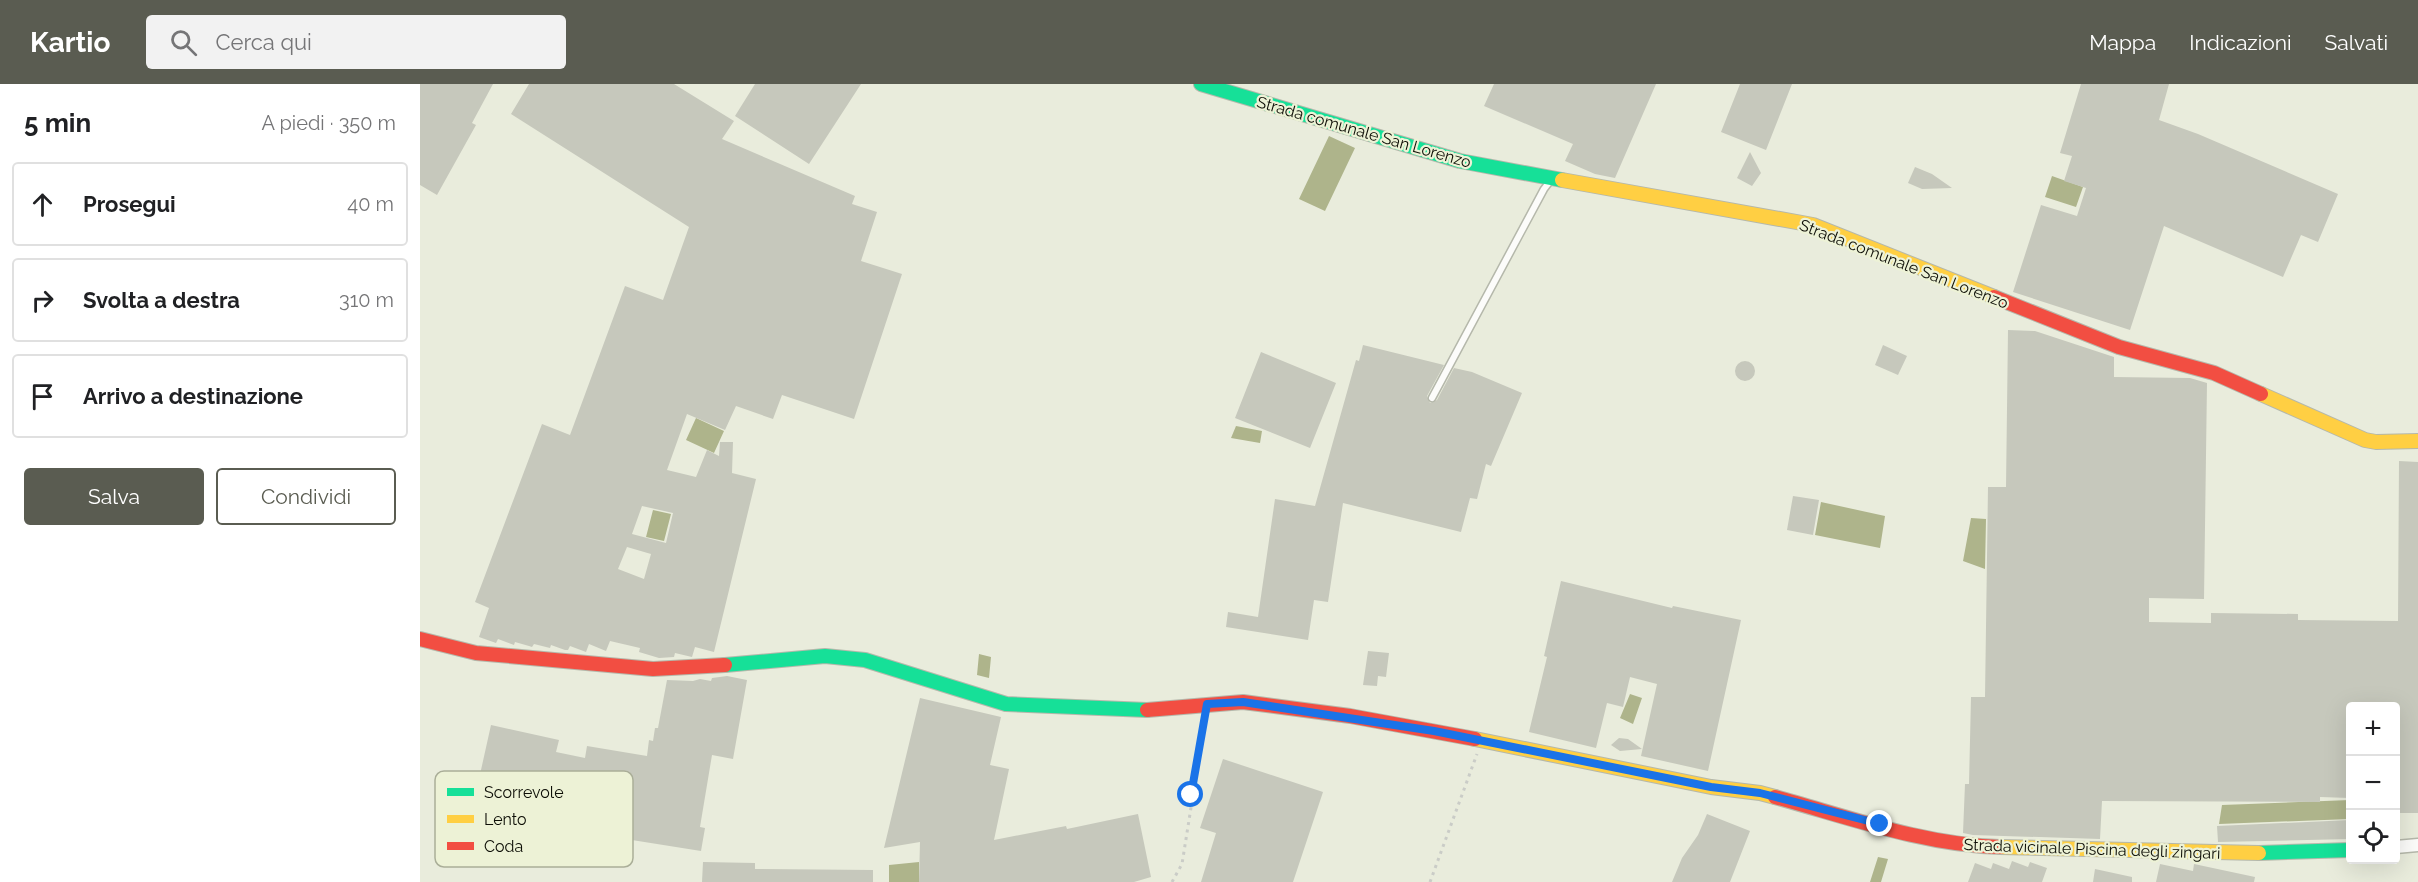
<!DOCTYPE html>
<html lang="it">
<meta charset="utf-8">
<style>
body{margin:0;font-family:Raleway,sans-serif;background:#f2f2f2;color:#202124}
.controls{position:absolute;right:18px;bottom:18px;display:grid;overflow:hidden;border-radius:6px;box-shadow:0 6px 24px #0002}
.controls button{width:54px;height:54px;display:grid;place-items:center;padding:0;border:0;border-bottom:2px solid #e0e0e0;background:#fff;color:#202124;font:30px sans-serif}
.stop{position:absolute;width:18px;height:18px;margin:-14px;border:4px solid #1a73e8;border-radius:50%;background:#fff}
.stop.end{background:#1a73e8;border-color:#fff;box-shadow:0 2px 6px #0008}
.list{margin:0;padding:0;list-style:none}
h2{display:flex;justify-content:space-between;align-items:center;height:78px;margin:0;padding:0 24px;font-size:26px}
h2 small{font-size:20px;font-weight:400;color:#757577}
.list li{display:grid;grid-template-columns:39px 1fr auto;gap:18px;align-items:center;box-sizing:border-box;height:84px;margin:0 12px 12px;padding:0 12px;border:2px solid #e0e0e0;border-radius:6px}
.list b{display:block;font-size:22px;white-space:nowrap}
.list em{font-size:20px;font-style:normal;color:#757577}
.actions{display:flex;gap:12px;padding:18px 24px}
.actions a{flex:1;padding:14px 0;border:2px solid #5a5c51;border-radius:6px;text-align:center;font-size:21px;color:#5a5c51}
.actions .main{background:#5a5c51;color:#fff}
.icon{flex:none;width:33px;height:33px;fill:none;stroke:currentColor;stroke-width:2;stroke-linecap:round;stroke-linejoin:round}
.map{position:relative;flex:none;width:1998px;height:798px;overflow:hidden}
header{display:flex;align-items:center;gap:36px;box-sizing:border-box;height:84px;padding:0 30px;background:#5a5c51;color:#fff}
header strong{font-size:28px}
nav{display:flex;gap:33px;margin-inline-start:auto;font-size:21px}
.search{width:420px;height:54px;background:#f2f2f2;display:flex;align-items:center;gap:15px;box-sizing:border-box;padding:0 21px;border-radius:6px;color:#757577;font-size:22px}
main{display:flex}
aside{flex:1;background:#fff}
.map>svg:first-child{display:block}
.water{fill:#aeb48b}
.building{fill:#c6c8bc;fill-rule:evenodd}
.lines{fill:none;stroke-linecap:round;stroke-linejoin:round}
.lane-casing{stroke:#b5b8ab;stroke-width:9}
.street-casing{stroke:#b5b8ab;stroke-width:15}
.fast-casing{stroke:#b5b8ab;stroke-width:16}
.slow-casing{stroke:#b5b8ab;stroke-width:16}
.jam-casing{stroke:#b5b8ab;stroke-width:16}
.path{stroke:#caccc7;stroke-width:3;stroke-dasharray:3 4.5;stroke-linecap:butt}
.lane{stroke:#fcfcfa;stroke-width:6}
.street{stroke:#fcfcfa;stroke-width:12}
.fast{stroke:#16e098;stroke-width:14}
.slow{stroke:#ffcf43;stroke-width:14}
.jam{stroke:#f24e42;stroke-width:14}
.route{stroke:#1a73e8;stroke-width:8}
.labels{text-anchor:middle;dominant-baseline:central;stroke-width:4.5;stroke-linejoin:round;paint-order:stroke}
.street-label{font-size:16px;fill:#0d0e06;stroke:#edf2d6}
.key{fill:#edf2d6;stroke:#aaae98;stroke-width:1.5}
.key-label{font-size:16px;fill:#0d0e06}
</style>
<header>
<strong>Kartio</strong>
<div class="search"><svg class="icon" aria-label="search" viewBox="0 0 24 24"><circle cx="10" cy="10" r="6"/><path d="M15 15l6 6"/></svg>Cerca qui</div>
<nav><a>Mappa</a><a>Indicazioni</a><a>Salvati</a></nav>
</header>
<main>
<aside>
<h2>5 min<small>A piedi · 350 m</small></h2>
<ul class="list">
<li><svg class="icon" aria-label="ahead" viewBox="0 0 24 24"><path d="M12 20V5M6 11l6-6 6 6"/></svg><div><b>Prosegui</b></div><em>40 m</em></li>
<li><svg class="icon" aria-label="right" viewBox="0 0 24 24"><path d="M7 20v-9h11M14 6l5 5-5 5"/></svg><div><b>Svolta a destra</b></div><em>310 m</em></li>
<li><svg class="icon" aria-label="arrive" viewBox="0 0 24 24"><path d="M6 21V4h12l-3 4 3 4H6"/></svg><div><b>Arrivo a destinazione</b></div></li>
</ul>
<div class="actions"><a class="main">Salva</a><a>Condividi</a></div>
</aside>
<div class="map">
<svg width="1998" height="798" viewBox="0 0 1998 798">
<rect width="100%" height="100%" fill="#e9ecdc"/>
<path class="water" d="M909 52 935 64 905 127 879 115Z
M1632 92 1663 103 1656 123 1625 113Z
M276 334 304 347 294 369 266 356Z
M816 342 842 347 840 359 811 354Z
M1401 418 1465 432 1460 464 1395 451Z
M233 426 251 430 244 457 226 453Z
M1551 434 1566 435 1565 485 1543 477Z
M559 570 571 573 569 594 557 591Z
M1210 610 1222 614 1213 640 1200 634Z
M1930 716V735L1799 740 1802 721Z
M1458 773 1468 775 1461 798H1450Z
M499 778V798H469V781Z"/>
<path class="building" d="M0 0H73L52 39 56 41 17 111 0 101Z
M109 0H254L314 37 302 55 435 112 432 120 457 128 441 177 482 190 434 335 362 311 353 335 316 322 305 346 267 330 247 386 276 393 287 366 299 372 300 358H313L312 389 336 395 294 568 275 563 272 573 255 569 254 573 239 574 219 568 220 564 190 557 186 567 169 560 166 568 150 562 148 566H145L131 561 130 564 114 560 112 563 109 562 95 558 94 561 78 555 76 559 59 553 69 524 55 518 122 340 150 351 205 202 243 216 269 143 91 30ZM222 422 253 429 246 459 212 450ZM207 463 231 470 224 495 198 485Z
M335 0H441L389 80 315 32Z
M1074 0H1236L1195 94 1175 90 1145 77 1153 60 1064 22Z
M1320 0H1372L1346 66 1301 48Z
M1661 0H1749L1739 36 1778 50 1918 110 1898 158 1881 151 1863 193 1744 142 1710 246 1593 208 1621 121 1657 132 1666 104 1644 97 1652 72 1640 69Z
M1330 68 1341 89 1332 102 1317 94Z
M1495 83 1512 90 1532 104 1502 105 1488 99Z
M1588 246 1615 247 1694 273V293L1770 294 1787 299 1784 515 1729 514V538L1791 539V529L1878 530V536L1978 537 1979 377 1998 378V729H1976L1977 622H1930V714L1900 713V718L1682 717 1680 755 1553 751 1543 749 1545 700H1549L1551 613H1565L1568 403H1586Z
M943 261 1024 281 1007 312 1010 319 1017 316 1034 284 1052 288 1102 309 1071 382 1066 380 1057 415 1050 414 1041 448 923 419 908 518 894 516 888 556 806 543 808 528 838 533 855 415 895 422 936 276 939 277Z
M1463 261 1487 272 1478 291 1455 281Z
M841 268 916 299 890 364 815 334Z
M1315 287a10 10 0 1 1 20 0a10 10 0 1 1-20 0Z
M1373 412 1399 416 1393 451 1367 446Z
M1141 497 1252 524 1253 522 1321 536 1288 687 1221 672 1237 600 1210 593 1203 623 1187 619 1176 664 1109 648 1127 573 1124 572Z
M948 567 969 569 966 593 958 592 957 602 943 601Z
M307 592 327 596 313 675 292 671 280 743 285 744 281 767 193 753 197 726 143 718 76 703 75 708 57 704 71 641 139 656 136 668 165 674 167 662 227 672 229 656 233 657 235 644H238L247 596 273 597 280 595 291 597 292 594Z
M500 614 581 633 570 681 589 685 574 756 646 742 647 745 718 730 731 793 714 798H499L500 758 464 764Z
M1199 654 1208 655 1222 665 1200 667 1191 661Z
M803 675 903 708 873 798H781L796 749 780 744Z
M1287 730 1330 747 1310 798H1252L1262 774 1278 751Z
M1930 736V755L1798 758 1797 742Z
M1592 777 1608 783 1610 778 1627 784 1622 798H1548L1555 779 1571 785 1573 779 1589 785Z
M283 778 335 779V785L453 786V798H282Z
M1740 780 1773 787 1774 780 1835 793 1834 798H1736Z
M1675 785 1712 793V798H1673Z"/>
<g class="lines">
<g class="lane-casing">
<path id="lane" d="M1012 314 1124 105 1131 96"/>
</g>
<g class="street-casing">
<path id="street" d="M1976 763 1998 761"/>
</g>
<g class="fast-casing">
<path id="fast" d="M781 0 1040 77 1142 96
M305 581 405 572 445 576 586 620 727 626
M1839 769 1930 766"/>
</g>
<g class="slow-casing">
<path id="slow" d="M1142 96 1393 141 1574 213
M1841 310 1945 356 1956 358 1998 357
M1055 655 1291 703 1340 709 1355 713
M1580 763 1839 769"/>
</g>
<g class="jam-casing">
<path id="jam" d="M1574 213 1699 263 1794 289 1841 310
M0 555 56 569 233 585 305 581
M727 626 823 618 930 632 1055 655
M1355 713C1428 733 1504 761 1580 763"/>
</g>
<path class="path" d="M752 798 762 780 785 636
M1010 798 1057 670"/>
<use href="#lane" class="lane"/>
<use href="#street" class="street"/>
<use href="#fast" class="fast"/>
<use href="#slow" class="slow"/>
<use href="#jam" class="jam"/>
</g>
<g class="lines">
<path class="route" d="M771 711 787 620 823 618 1014 647 1291 703 1340 709 1460 740"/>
</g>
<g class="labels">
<g class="street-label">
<text transform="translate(944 48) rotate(16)">Strada comunale San Lorenzo</text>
<text transform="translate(1484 180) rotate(21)">Strada comunale San Lorenzo</text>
<text transform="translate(1672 765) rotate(2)">Strada vicinale Piscina degli zingari</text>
</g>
</g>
<rect x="15" y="687" width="198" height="96" rx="9" class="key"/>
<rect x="27" y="704" width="27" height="8" fill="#16e098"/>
<rect x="27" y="731" width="27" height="8" fill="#ffcf43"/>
<rect x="27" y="758" width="27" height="8" fill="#f24e42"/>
<g class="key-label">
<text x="64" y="714">Scorrevole</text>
<text x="64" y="741">Lento</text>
<text x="64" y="768">Coda</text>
</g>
</svg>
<div class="controls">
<button>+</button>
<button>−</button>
<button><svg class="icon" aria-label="locate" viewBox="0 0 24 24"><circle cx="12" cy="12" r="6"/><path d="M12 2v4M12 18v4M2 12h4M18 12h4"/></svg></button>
</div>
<div class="stop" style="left:771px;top:711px"></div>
<div class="stop end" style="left:1460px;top:740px"></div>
</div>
</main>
